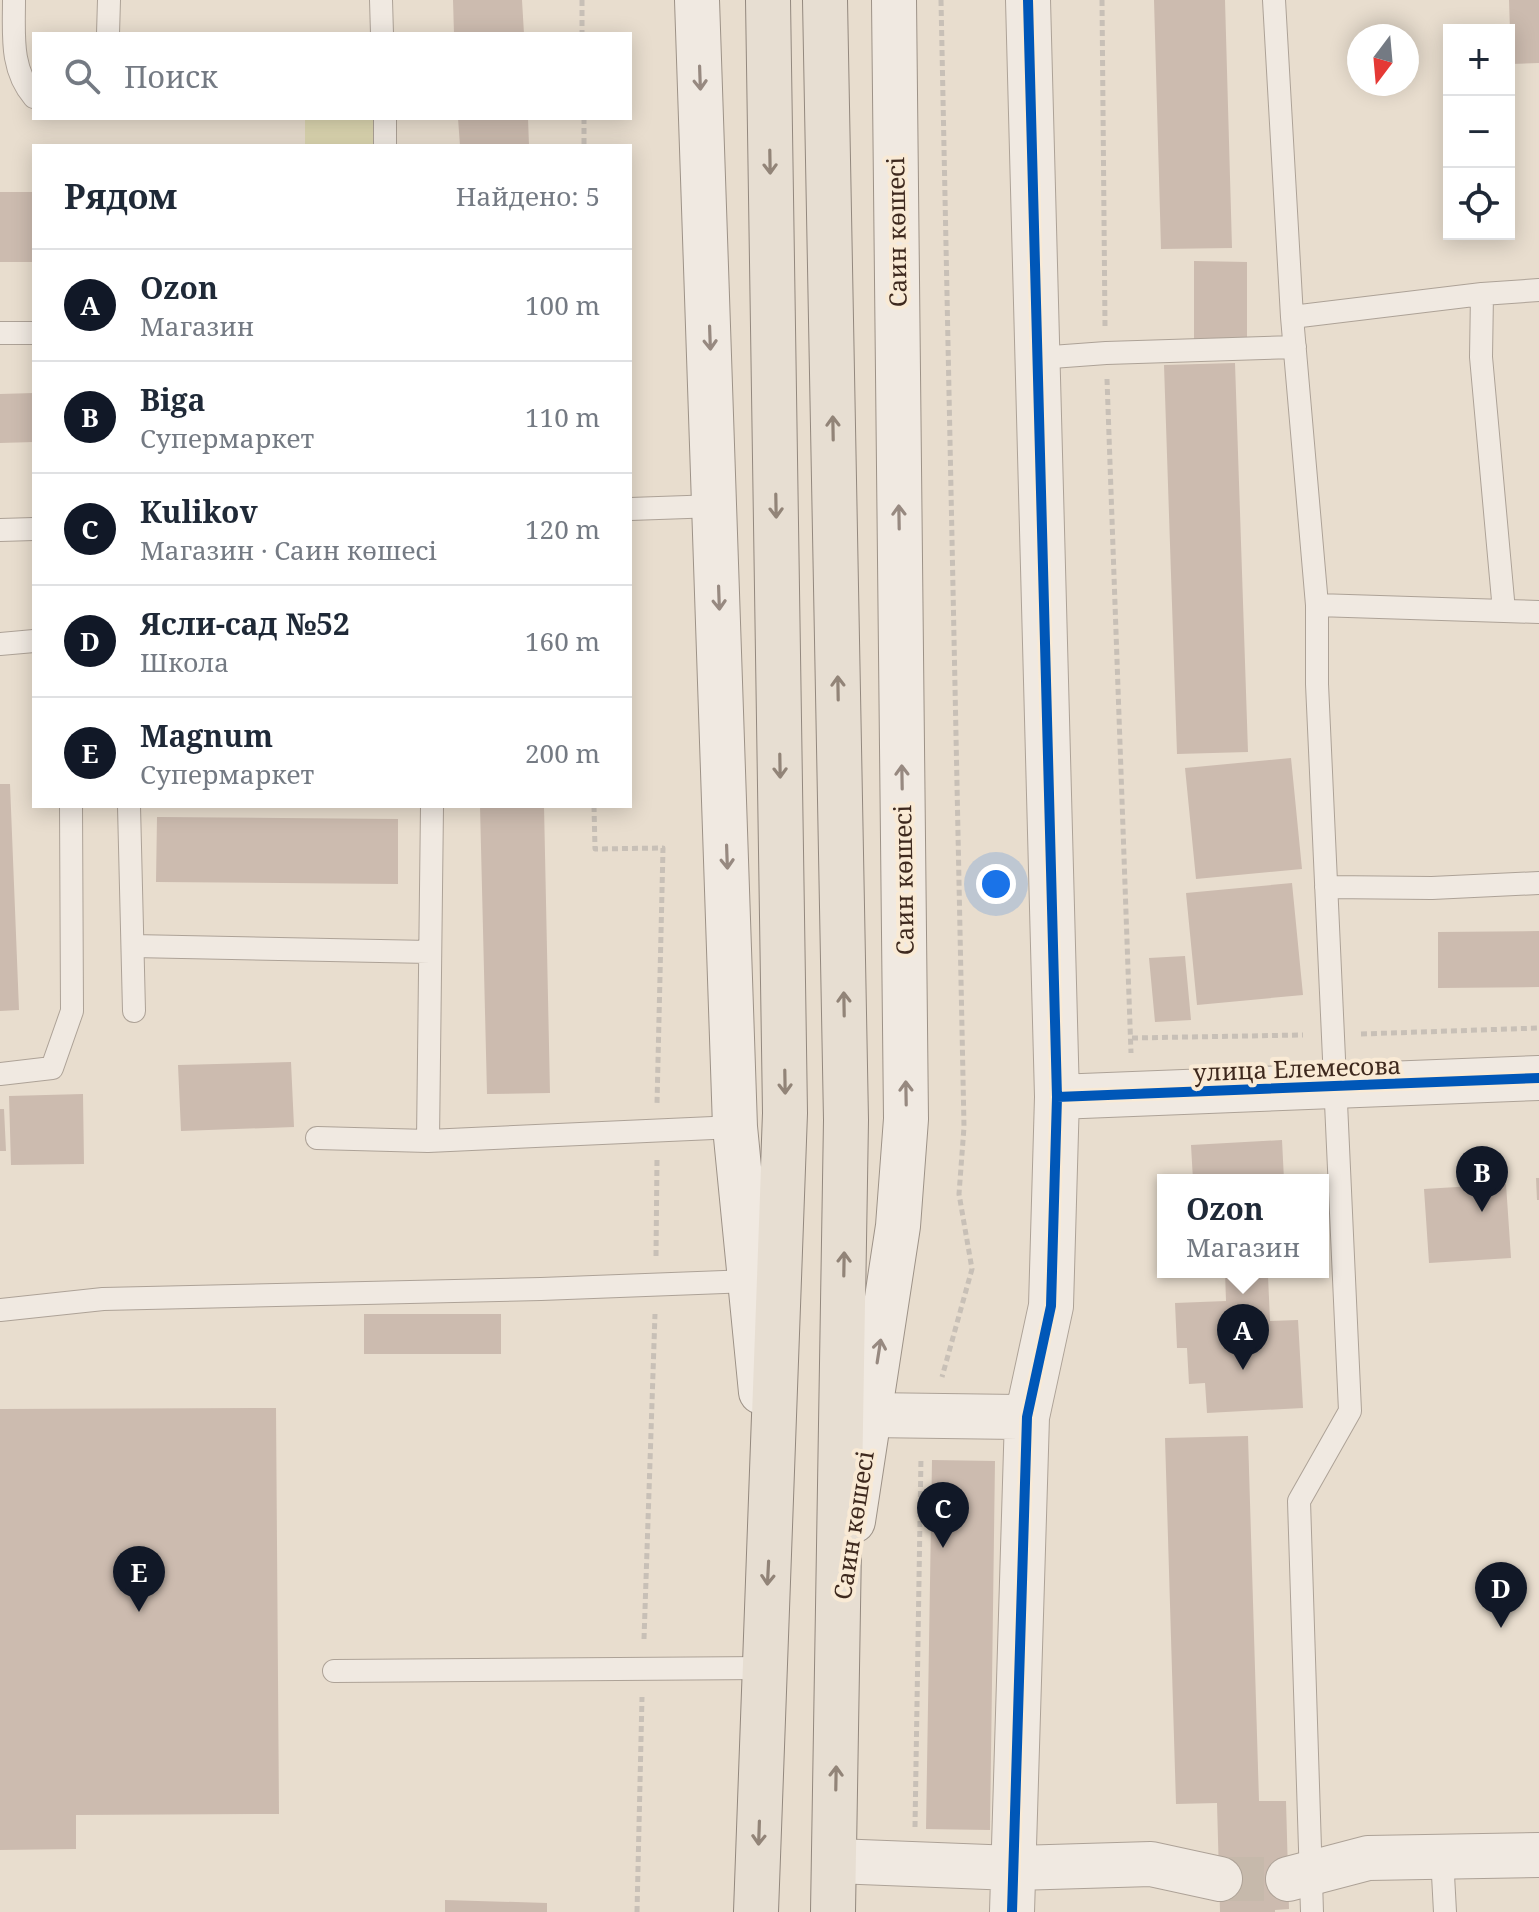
<!DOCTYPE html>
<html lang="ru">
<meta charset="utf-8">
<style>
body{margin:0;font-family:"Noto Serif",serif;background:#f6f6f7;color:#1f2937}
.controls{position:absolute;right:24px;top:24px;display:grid;overflow:hidden;border-radius:0px;box-shadow:0 4px 20px #0003}
.controls button{width:72px;height:72px;display:grid;place-items:center;padding:0;border:0;border-bottom:2px solid #e0e1e3;background:#fff;color:#1f2937;font:40px sans-serif}
.compass{position:absolute;left:1347px;top:24px;width:72px;height:72px;border-radius:50%;background:#fff;box-shadow:0 4px 20px #0003;rotate:196deg}
.you{position:absolute;left:996px;top:884px;width:28px;height:28px;margin:-20px;border:6px solid #fff;border-radius:50%;background:#1a73e8;box-shadow:0 0 0 12px #1a73e833}
.badge{display:grid;place-items:center;width:52px;height:52px;border-radius:50%;background:#111827;color:#fff;font-size:26px;font-weight:700}
.pin{position:absolute;translate:-50% -66px;filter:drop-shadow(0 2px 4px #0008)}
.pin::after{content:'';position:absolute;top:42px;width:28px;height:24px;background:inherit;clip-path:polygon(0 0,100% 0,50% 100%)}
.popup{position:absolute;left:1157px;top:1174px;width:172px;height:104px;box-sizing:border-box;display:grid;place-content:center;border-radius:0px;background:#fff;filter:drop-shadow(0 2px 6px #0005);font-size:26px;white-space:nowrap;color:#747a83}
.popup b{font-size:30px;color:#1f2937}
.popup::after{content:'';position:absolute;left:50%;top:100%;margin-left:-16px;border:16px solid transparent;border-top-color:#fff}
.list{margin:0;padding:0;list-style:none}
h2{display:flex;justify-content:space-between;align-items:center;height:104px;margin:0;padding:0 32px;font-size:34px}
h2 small{font-size:26px;font-weight:400;color:#747a83}
.list li{display:grid;grid-template-columns:52px 1fr auto;gap:24px;align-items:center;box-sizing:border-box;height:112px;padding:0 32px;border-top:2px solid #e0e1e3}
.list b{display:block;font-size:30px;white-space:nowrap}
.list p{margin:0;font-size:26px;white-space:nowrap;color:#747a83}
.list em{font-size:26px;font-style:normal;color:#747a83}
.icon{flex:none;width:44px;height:44px;fill:none;stroke:currentColor;stroke-width:2;stroke-linecap:round;stroke-linejoin:round}
.map{position:relative;flex:none;width:1539px;height:1912px;overflow:hidden}
.search{position:absolute;background:#fff;box-shadow:0 4px 20px #0003;left:32px;top:32px;width:600px;height:88px;display:flex;align-items:center;gap:20px;box-sizing:border-box;padding:0 28px;border-radius:0px;color:#747a83;font-size:30px}
.panel{position:absolute;background:#fff;box-shadow:0 4px 20px #0003;left:32px;top:144px;width:600px;height:664px;border-radius:0px}
.map>svg:first-child{display:block}
.green{fill:#dcd6b0}
.building{fill:#ccbbaf}
.lines{fill:none;stroke-linecap:round;stroke-linejoin:round}
.minor-tunnel{stroke:#c6b9ab;stroke-width:44;stroke-dasharray:44 22;stroke-linecap:butt}
.service-casing{stroke:#ada297;stroke-width:24}
.minor-casing{stroke:#ada297;stroke-width:46}
.secondary-casing{stroke:#9d9287;stroke-width:46}
.primary-casing{stroke:#93887e;stroke-width:46}
.path{stroke:#c8c0b7;stroke-width:5;stroke-dasharray:6 4;stroke-linecap:butt}
.service{stroke:#f0e9e1;stroke-width:22}
.minor{stroke:#f0e9e1;stroke-width:44}
.secondary{stroke:#f0e9e1;stroke-width:44}
.primary{stroke:#e7ded2;stroke-width:44}
.cycleway-casing{stroke:#f9ead5;stroke-width:15}
.cycleway{stroke:#0057b8;stroke-width:10}
.oneway{stroke:#978980}
.oneway2{stroke:#928478}
.labels{text-anchor:middle;dominant-baseline:central;stroke-width:8;stroke-linejoin:round;paint-order:stroke}
.street-label{font-size:24px;fill:#3e291e;stroke:#f9ead5}
</style>
<div class="map">
<svg width="1539" height="1912" viewBox="0 0 1539 1912">
<rect width="100%" height="100%" fill="#e8ddce"/>
<path class="green" d="M305 118H376V146H305Z"/>
<path class="building" d="M453 0H522L524 34H454Z
M1154 0H1225L1232 248 1161 249Z
M1509 0H1539V63L1511 64Z
M458 118H528L529 146H460Z
M0 192H34V262H0Z
M1194 261 1247 262V347L1194 346Z
M1235 363 1248 752 1177 754 1164 365Z
M34 393V442L0 443V394Z
M1291 758 1302 869 1196 879 1185 768Z
M0 784H10L19 1010 0 1011Z
M480 806H544L550 1093 487 1094Z
M157 817 398 819V884L156 882Z
M1292 883 1303 995 1197 1005 1186 893Z
M1539 931V987L1438 988V932Z
M1185 956 1191 1020 1155 1022 1149 958Z
M291 1062 294 1127 181 1131 178 1065Z
M83 1094 84 1164 11 1165 9 1096Z
M0 1109H4L6 1151H0Z
M1282 1140 1284 1180H1193L1191 1145Z
M1536 1178H1539V1200H1537Z
M1506 1184 1511 1258 1429 1263 1424 1189Z
M1225 1272H1308V1274L1268 1276 1270 1321 1298 1320 1303 1408 1207 1413 1205 1383 1189 1384 1187 1348H1177L1175 1303 1226 1301Z
M364 1314H501V1354H364Z
M276 1408 279 1814 76 1815V1849L0 1850V1409Z
M1248 1436 1259 1801H1286L1289 1909 1275 1910V1912H1220L1217 1803 1176 1804 1165 1438Z
M932 1460 995 1461 990 1830 926 1829Z
M445 1900 547 1903V1912H445Z"/>
<g class="lines">
<path class="minor-tunnel" d="M1220 1879H1288"/>
<g class="service-casing">
<path id="service" d="M14 0C14 35 10 69 34 97
M381 0 382 34
M1274 0 1292 317 1317 605V684L1350 1411 1299 1501 1312 1912
M108 34 109 0
M385 118V146
M1539 290 1482 294 1481 357 1504 611 1539 612
M1292 317 1482 294
M0 333H34
M1038 358 1106 353 1295 347
M630 509 716 506
M0 530 34 529
M1317 605 1504 611
M0 644 34 641
M129 806 134 1011
M1326 887 1432 888 1539 883
M133 946 430 952
M0 1074 52 1068 72 1011 71 806
M317 1138 428 1141 735 1127
M428 1141 432 806
M0 1310 103 1299 541 1289 750 1281
M334 1671 764 1668
M1442 1856 1445 1912"/>
</g>
<g class="minor-casing">
<path id="minor" d="M1057 1097 1539 1078
M869 1415 1027 1417
M835 1861 1013 1868 1151 1864 1220 1879
M1288 1879 1368 1858 1539 1855
M1012 1912 1027 1417 1051 1306 1057 1097 1028 0"/>
</g>
<g class="secondary-casing">
<path id="secondary" d="M697 0 735 1127 761 1392
M853 1521 898 1226 906 1119 894 0"/>
</g>
<g class="primary-casing">
<path id="primary" d="M825 0 846 1120 833 1912
M756 1912 785 1113 768 0"/>
</g>
<path class="path" d="M582 0V34
M941 0 964 1127 959 1194 972 1269 942 1377
M1102 0 1105 326
M584 118V146
M1107 379 1131 1053
M594 806 595 849 663 848 657 1104
M1361 1034 1539 1028
M1132 1038 1303 1035
M656 1256 657 1158
M644 1639 655 1314
M915 1827 921 1457
M637 1912 642 1697"/>
<use href="#service" class="service"/>
<use href="#minor" class="minor"/>
<use href="#secondary" class="secondary"/>
<use href="#primary" class="primary"/>
<g class="cycleway-casing">
<path id="cycleway" d="M1057 1097 1539 1078
M1012 1912 1027 1417 1051 1306 1057 1097 1028 0"/>
</g>
<use href="#cycleway" class="cycleway"/>
</g>
<defs><path id="oneway-shaft" d="M-6 0H5M1.5-3L5.5 0L1.5 3" fill="none" stroke-width="1.6" stroke-linecap="round" stroke-linejoin="round" transform="scale(2)"/></defs>
<g class="oneway">
<use href="#oneway-shaft" transform="translate(700 78) rotate(88)"/>
<use href="#oneway-shaft" transform="translate(710 338) rotate(88)"/>
<use href="#oneway-shaft" transform="translate(899 517) rotate(-91)"/>
<use href="#oneway-shaft" transform="translate(719 598) rotate(88)"/>
<use href="#oneway-shaft" transform="translate(902 777) rotate(-91)"/>
<use href="#oneway-shaft" transform="translate(727 857) rotate(88)"/>
<use href="#oneway-shaft" transform="translate(906 1093) rotate(-91)"/>
<use href="#oneway-shaft" transform="translate(879 1351) rotate(-81)"/>
</g>
<g class="oneway2">
<use href="#oneway-shaft" transform="translate(770 162) rotate(89)"/>
<use href="#oneway-shaft" transform="translate(833 428) rotate(-91)"/>
<use href="#oneway-shaft" transform="translate(776 506) rotate(89)"/>
<use href="#oneway-shaft" transform="translate(838 688) rotate(-91)"/>
<use href="#oneway-shaft" transform="translate(780 766) rotate(89)"/>
<use href="#oneway-shaft" transform="translate(844 1004) rotate(-91)"/>
<use href="#oneway-shaft" transform="translate(785 1082) rotate(89)"/>
<use href="#oneway-shaft" transform="translate(844 1264) rotate(-89)"/>
<use href="#oneway-shaft" transform="translate(768 1573) rotate(93)"/>
<use href="#oneway-shaft" transform="translate(836 1778) rotate(-89)"/>
<use href="#oneway-shaft" transform="translate(759 1833) rotate(92)"/>
</g>
<g class="labels">
<g class="street-label">
<text transform="translate(896 232) rotate(-91)">Саин көшесі</text>
<text transform="translate(903 880) rotate(-91)">Саин көшесі</text>
<text transform="translate(1297 1068) rotate(-2)">улица Елемесова</text>
<text transform="translate(853 1525) rotate(-81)">Саин көшесі</text>
</g>
</g>
</svg>
<div class="controls">
<button>+</button>
<button>−</button>
<button><svg class="icon" aria-label="locate" viewBox="0 0 24 24"><circle cx="12" cy="12" r="6"/><path d="M12 2v4M12 18v4M2 12h4M18 12h4"/></svg></button>
</div>
<svg class="compass" viewBox="-18 -18 36 36"><path d="M0-13l5 13h-10z" fill="#e53935"/><path d="M0 13l5-13h-10z" fill="#747a83"/></svg>
<div class="you"></div>
<div class="pin badge" style="left:1243px;top:1370px">A</div>
<div class="popup"><b>Ozon</b>Магазин</div>
<div class="pin badge" style="left:1482px;top:1212px">B</div>
<div class="pin badge" style="left:943px;top:1548px">C</div>
<div class="pin badge" style="left:1501px;top:1628px">D</div>
<div class="pin badge" style="left:139px;top:1612px">E</div>
<div class="search"><svg class="icon" aria-label="search" viewBox="0 0 24 24"><circle cx="10" cy="10" r="6"/><path d="M15 15l6 6"/></svg>Поиск</div>
<section class="panel">
<h2>Рядом<small>Найдено: 5</small></h2>
<ul class="list">
<li><span class="badge">A</span><div><b>Ozon</b><p>Магазин</p></div><em>100 m</em></li>
<li><span class="badge">B</span><div><b>Biga</b><p>Супермаркет</p></div><em>110 m</em></li>
<li><span class="badge">C</span><div><b>Kulikov</b><p>Магазин · Саин көшесі</p></div><em>120 m</em></li>
<li><span class="badge">D</span><div><b>Ясли-сад №52</b><p>Школа</p></div><em>160 m</em></li>
<li><span class="badge">E</span><div><b>Magnum</b><p>Супермаркет</p></div><em>200 m</em></li>
</ul>
</section>
</div>
